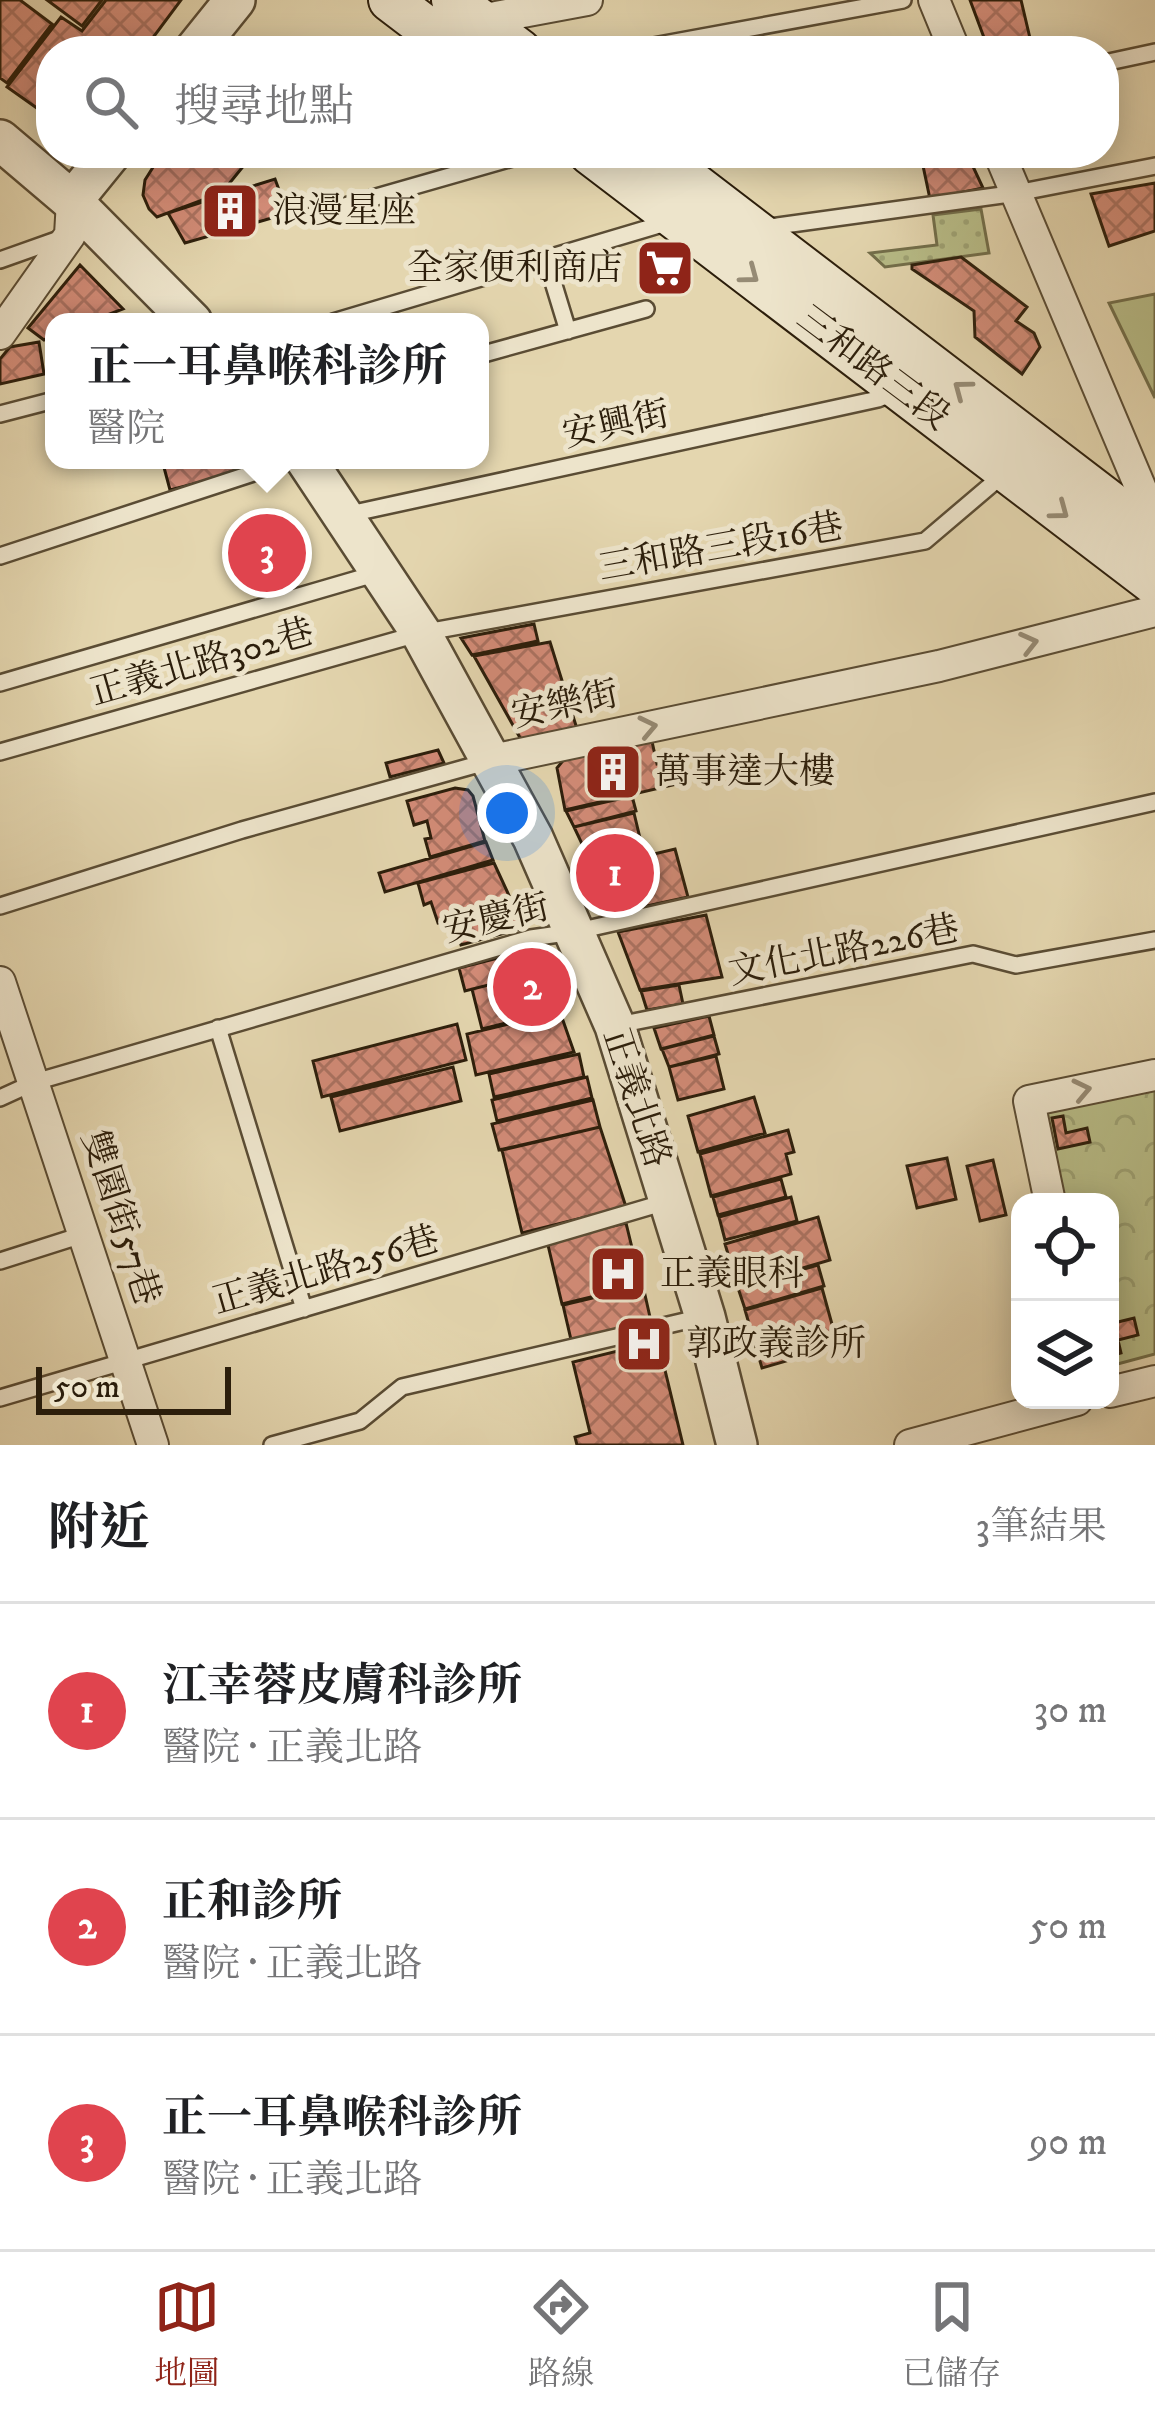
<!DOCTYPE html>
<html lang="zh-TW">
<meta charset="utf-8">
<style>
body{margin:0;font-family:"IM FELL DW Pica","Noto Serif TC",serif;background:#f6f6f6;color:#202124}
.controls{position:absolute;right:36px;bottom:36px;display:grid;overflow:hidden;border-radius:24px;box-shadow:0 6px 30px #0003}
.controls button{width:108px;height:108px;display:grid;place-items:center;padding:0;border:0;border-bottom:3px solid #e0e0e0;background:#fff;color:#202124;font:60px sans-serif}
.scale{position:absolute;left:36px;bottom:30px;width:195px;box-sizing:border-box;padding-left:12px;border:6px solid #2c1e0b;border-top:0;font-size:33px;line-height:42px;white-space:nowrap;color:#2c1e0b;-webkit-text-stroke:9px #ede4cb;paint-order:stroke}
.you{position:absolute;left:507px;top:813px;width:42px;height:42px;margin:-30px;border:9px solid #fff;border-radius:50%;background:#1a73e8;box-shadow:0 0 0 18px #1a73e833}
.badge{display:grid;place-items:center;width:78px;height:78px;border-radius:50%;background:#8f2418;color:#fff;font-size:39px;font-weight:700}
.pin{position:absolute;translate:-50% -50%;border:6px solid #fff;box-shadow:0 3px 12px #0006}
.popup{position:absolute;left:45px;top:313px;width:444px;height:156px;box-sizing:border-box;display:grid;place-content:center;border-radius:24px;background:#fff;filter:drop-shadow(0 3px 9px #0005);font-size:39px;white-space:nowrap;color:#757577}
.popup b{font-size:45px;color:#202124}
.popup::after{content:'';position:absolute;left:50%;top:100%;margin-left:-24px;border:24px solid transparent;border-top-color:#fff}
.list{margin:0;padding:0;list-style:none}
h2{display:flex;justify-content:space-between;align-items:center;height:156px;margin:0;padding:0 48px;font-size:51px}
h2 small{font-size:39px;font-weight:400;color:#757577}
.list li{display:grid;grid-template-columns:78px 1fr auto;gap:36px;align-items:center;box-sizing:border-box;height:216px;padding:0 48px;border-top:3px solid #e0e0e0}
.list b{display:block;font-size:45px;white-space:nowrap}
.list p{margin:0;font-size:39px;white-space:nowrap;color:#757577}
.list em{font-size:39px;font-style:normal;color:#757577}
.icon{flex:none;width:66px;height:66px;fill:none;stroke:currentColor;stroke-width:2;stroke-linecap:round;stroke-linejoin:round}
.map{position:relative;flex:none;width:1155px;height:1445px;overflow:hidden}
.search{position:absolute;background:#fff;box-shadow:0 6px 30px #0003;left:36px;right:36px;top:36px;height:132px;display:flex;align-items:center;gap:30px;box-sizing:border-box;padding:0 42px;border-radius:48px;color:#757577;font-size:45px}
.sheet{height:804px;background:#fff}
nav{display:flex;justify-content:space-around;align-items:center;box-sizing:border-box;height:168px;border-top:3px solid #e0e0e0;background:#fff;font-size:33px;color:#757577}
nav a{display:grid;justify-items:center;gap:6px}
nav .on{color:#8f2418}
.map>svg:first-child{display:block}
.grass{fill:url(#grass-dots);stroke:#726e4a;stroke-width:3}
.park{fill:url(#park-crowns);stroke:#726e4a;stroke-width:3}
.garden{fill:#b8bd88;stroke:#726e4a;stroke-width:3}
.building{fill:url(#building-cross-hatch);stroke:#2c1e0b;stroke-width:3}
.lines{fill:none;stroke-linecap:round;stroke-linejoin:round}
.service-casing{stroke:#5a4c34;stroke-width:20}
.minor-casing{stroke:#5a4c34;stroke-width:34}
.tertiary-casing{stroke:#5a4c34;stroke-width:44}
.secondary-casing{stroke:#2c1e0b;stroke-width:46}
.service{stroke:#ede4cb;stroke-width:15}
.minor{stroke:#ede4cb;stroke-width:30}
.tertiary{stroke:#ede4cb;stroke-width:39}
.secondary{stroke:#ede4cb;stroke-width:42}
.oneway{stroke:#968b75}
.labels{text-anchor:middle;dominant-baseline:central;stroke-width:10;stroke-linejoin:round;paint-order:stroke}
.poi-label{font-size:36px;fill:#2c1e0b;stroke:#ede4cb;text-anchor:start}
.street-label{font-size:36px;fill:#2c1e0b;stroke:#ede4cb}
</style>
<div class="map">
<svg width="1155" height="1445" viewBox="0 0 1155 1445">
<defs>
<pattern id="grass-dots" width="8" height="8" patternUnits="userSpaceOnUse" patternTransform="scale(3)"><rect width="8" height="8" fill="#b8bd88"/><path d="M2 2h.1M6 6h.1" fill="none" stroke="#9ea274" stroke-width="1.8" stroke-linecap="round"/></pattern>
<pattern id="park-crowns" width="20" height="18" patternUnits="userSpaceOnUse" patternTransform="scale(3)"><rect width="20" height="18" fill="#b8bd88"/><path d="M2 6a3 3 0 1 1 6 0M12 15a3 3 0 1 1 6 0" fill="none" stroke="#9ea274"/></pattern>
<pattern id="building-cross-hatch" width="8" height="8" patternUnits="userSpaceOnUse" patternTransform="scale(3)"><rect width="8" height="8" fill="#d38c78"/><path d="M0 0l8 8M0 8l8-8" fill="none" stroke="#ab7261"/></pattern>
</defs>
<rect width="100%" height="100%" fill="#e4d6af"/>
<filter id="stains"><feTurbulence type="fractalNoise" baseFrequency=".00167" numOctaves="4"/><feColorMatrix values="0 0 0 0 .2 0 0 0 0 .09 0 0 0 0 .02 0 0 0 .5 -.17"/></filter>
<radialGradient id="worn" r=".72"><stop offset=".6" stop-color="#630" stop-opacity="0"/><stop offset="1" stop-color="#630" stop-opacity=".3"/></radialGradient>
<path class="grass" d="M981 209 989 253 885 267 870 253 937 245 933 215Z"/>
<path class="park" d="M1155 1089V1354L1110 1366V1202H1062L1045 1113Z"/>
<path class="garden" d="M1155 294V398L1109 303Z"/>
<path class="building" d="M0 0H20L52 24 7 83 0 78Z
M47 0H102L82 26Z
M106 0H181L143 51H51V118L7 87 61 17 82 31Z
M970 0H1021L1033 51H989Z
M162 153H254L224 190 217 185 208 198 157 217 149 209 143 195 145 180Z
M899 153H958L970 160 983 188 930 199 922 161 902 165Z
M275 179 286 209 279 216 185 243 168 213Z
M1155 183V231L1109 246 1091 194Z
M961 257 1027 307 1016 321 1034 333 1040 347 1022 374 975 337 974 311 912 269V265Z
M80 265 123 309 89 322H54V336L44 340 28 328Z
M39 342 44 374 0 384V359L10 347Z
M162 460H242L240 466 228 475 170 490Z
M534 624 538 641 472 655 461 638Z
M550 642 578 732 523 743 474 656Z
M651 737 657 764 667 762 673 785 565 810 557 768 566 757Z
M438 750 444 763 390 777 386 763Z
M455 788 468 790 473 796 485 841 430 857 425 839 431 838 427 821 414 825 407 801Z
M632 796 636 811 574 827 566 811Z
M634 813 644 855 593 867 574 827Z
M486 842 493 860 385 892 379 873Z
M675 849 688 897 615 913 594 868Z
M494 863 512 902 438 923 431 902 424 905 418 883Z
M513 904 520 929 461 945 454 920Z
M706 915 722 977 640 990 618 932Z
M537 948 543 971 465 991 459 968Z
M544 972 559 1010 482 1029 472 989Z
M679 985 683 1004 647 1010 641 991Z
M560 1012 574 1052 476 1075 467 1034Z
M709 1016 714 1035 661 1049 654 1028Z
M457 1024 466 1060 322 1097 313 1061Z
M714 1036 719 1054 669 1067 662 1049Z
M579 1054 584 1077 494 1097 489 1074Z
M716 1056 724 1089 678 1100 669 1067Z
M453 1067 461 1101 340 1131 331 1097Z
M587 1077 592 1098 497 1121 492 1100Z
M754 1097 765 1133 698 1152 688 1116Z
M593 1100 600 1127 499 1150 492 1124Z
M1063 1116 1066 1133 1087 1128 1090 1142 1058 1149 1052 1118Z
M600 1127 626 1207 522 1233 502 1150Z
M788 1130 794 1152 786 1154 791 1174 711 1196 700 1154Z
M947 1158 956 1199 917 1208 907 1166Z
M993 1160 1006 1215 980 1221 967 1166Z
M781 1179 786 1197 718 1215 713 1197Z
M791 1197 797 1221 725 1240 719 1217Z
M818 1217 830 1260 738 1287 725 1244Z
M626 1223 641 1285 562 1304 547 1241Z
M818 1265 824 1286 745 1309 738 1288Z
M643 1286 652 1326 572 1344 563 1305Z
M822 1288 838 1346 762 1368 745 1310Z
M1134 1318 1138 1335 1118 1340 1121 1353 1110 1356V1324Z
M658 1341 683 1445H577L575 1437 590 1433 573 1362Z"/>
<g class="lines">
<g class="service-casing">
<path id="service" d="M626 51 903 0
M1104 63 1155 52
M313 215 530 153
M762 228 1017 193 1155 166
M546 259 568 331
M0 260 62 238
M333 322 669 222
M480 355 646 309
M0 414 54 400
M345 515 878 399 896 392
M0 556 293 460
M0 683 378 573
M0 752 421 633 925 541 1005 473
M0 906 242 830 486 762
M618 1025 973 954 1016 965 1155 940
M218 1028 304 1309
M0 1098 35 1082 531 938 573 932 1155 802
M0 1261 85 1234
M0 1398 669 1201
M272 1445 360 1421 402 1387 702 1317"/>
</g>
<g class="minor-casing">
<path id="minor" d="M934 0 955 51
M480 20 587 0
M999 153 1155 522
M0 334 70 235 72 201
M492 760 939 666 1155 611
M0 982 153 1445
M1050 1202 1029 1101 1155 1075
M1110 1392 1155 1381
M910 1445 1077 1400"/>
</g>
<g class="tertiary-casing">
<path id="tertiary" d="M194 51 235 0
M0 140 72 201 192 322
M72 201 111 153
M306 460 421 633 533 838 615 1026 705 1317 737 1445"/>
</g>
<g class="secondary-casing">
<path id="secondary" d="M390 0 457 51
M453 0 520 51
M590 153 1155 584
M653 153 1155 537"/>
</g>
<use href="#service" class="service"/>
<use href="#minor" class="minor"/>
<use href="#tertiary" class="tertiary"/>
<use href="#secondary" class="secondary"/>
</g>
<defs><path id="oneway-chevron" d="M-2-3.5L2.5 0L-2 3.5" fill="none" stroke-width="1.6" stroke-linecap="round" stroke-linejoin="round" transform="scale(3)"/></defs>
<g class="oneway">
<use href="#oneway-chevron" transform="translate(750 275) rotate(37)"/>
<use href="#oneway-chevron" transform="translate(962 389) rotate(-143)"/>
<use href="#oneway-chevron" transform="translate(1060 511) rotate(37)"/>
<use href="#oneway-chevron" transform="translate(1029 643) rotate(-14)"/>
<use href="#oneway-chevron" transform="translate(648 727) rotate(-12)"/>
<use href="#oneway-chevron" transform="translate(1082 1090) rotate(-12)"/>
</g>
<defs>
<g id="building-square" transform="scale(3)"><rect x="-9" y="-9" width="18" height="18" rx="4" fill="#8f2418" stroke="#ede4cb"/><path d="M-4-6H4V6H1V3H-1V6H-4ZM-2.5-4.3h1.7v1.8h-1.7ZM.8-4.3h1.7v1.8H.8ZM-2.5-1h1.7V.8h-1.7ZM.8-1h1.7V.8H.8Z" fill="#fff"/></g>
<g id="supermarket-square" transform="scale(3)"><rect x="-9" y="-9" width="18" height="18" rx="4" fill="#8f2418" stroke="#ede4cb"/><path d="M-6-5.5h2.5l.6 2H6L4.5 2H-2.5L-4.4-4H-6ZM-1.5 3.2a1.3 1.3 0 1 0 .1 0ZM3 3.2a1.3 1.3 0 1 0 .1 0Z" fill="#fff"/></g>
<g id="hospital-square" transform="scale(3)"><rect x="-9" y="-9" width="18" height="18" rx="4" fill="#8f2418" stroke="#ede4cb"/><path d="M-5-5h3v3.5h4V-5h3V5h-3V1.5h-4V5h-3Z" fill="#fff"/></g>
</defs>
<g fill-rule="evenodd">
<use href="#building-square" x="230" y="211"/>
<use href="#supermarket-square" x="665" y="268"/>
<use href="#building-square" x="613" y="772"/>
<use href="#hospital-square" x="618" y="1274"/>
<use href="#hospital-square" x="644" y="1344"/>
</g>
<g class="labels">
<g class="poi-label">
<text x="272" y="211">浪漫星座</text>
<text x="623" y="268" text-anchor="end">全家便利商店</text>
<text x="655" y="772">萬事達大樓</text>
<text x="660" y="1274">正義眼科</text>
<text x="686" y="1344">郭政義診所</text>
</g>
<g class="street-label">
<text transform="translate(873 368) rotate(37)">三和路三段</text>
<text transform="translate(616 425) rotate(-12)">安興街</text>
<text transform="translate(721 548) rotate(-10)">三和路三段16巷</text>
<text transform="translate(202 663) rotate(-16)">正義北路302巷</text>
<text transform="translate(565 705) rotate(-12)">安樂街</text>
<text transform="translate(496 919) rotate(-13)">安慶街</text>
<text transform="translate(844 951) rotate(-11)">文化北路226巷</text>
<text transform="translate(636 1098) rotate(72)">正義北路</text>
<text transform="translate(120 1218) rotate(72)">雙園街57巷</text>
<text transform="translate(326 1271) rotate(-16)">正義北路256巷</text>
</g>
</g>
<rect width="100%" height="100%" filter="url(#stains)"/>
<rect width="100%" height="100%" fill="url(#worn)"/>
</svg>
<div class="controls">
<button><svg class="icon" aria-label="locate" viewBox="0 0 24 24"><circle cx="12" cy="12" r="6"/><path d="M12 2v4M12 18v4M2 12h4M18 12h4"/></svg></button>
<button><svg class="icon" aria-label="layers" viewBox="0 0 24 24"><path d="M12 4l9 5-9 5-9-5zM3 14l9 5 9-5"/></svg></button>
</div>
<div class="scale">50 m</div>
<div class="you"></div>
<div class="pin badge" style="left:615px;top:873px;background:#e0444e">1</div>
<div class="pin badge" style="left:532px;top:987px;background:#e0444e">2</div>
<div class="pin badge" style="left:267px;top:553px;background:#e0444e">3</div>
<div class="popup"><b>正一耳鼻喉科診所</b>醫院</div>
<div class="search"><svg class="icon" aria-label="search" viewBox="0 0 24 24"><circle cx="10" cy="10" r="6"/><path d="M15 15l6 6"/></svg>搜尋地點</div>
</div>
<section class="sheet">
<h2>附近<small>3筆結果</small></h2>
<ul class="list">
<li><span class="badge" style="background:#e0444e">1</span><div><b>江幸蓉皮膚科診所</b><p>醫院 · 正義北路</p></div><em>30 m</em></li>
<li><span class="badge" style="background:#e0444e">2</span><div><b>正和診所</b><p>醫院 · 正義北路</p></div><em>50 m</em></li>
<li><span class="badge" style="background:#e0444e">3</span><div><b>正一耳鼻喉科診所</b><p>醫院 · 正義北路</p></div><em>90 m</em></li>
</ul>
</section>
<nav>
<a class="on"><svg class="icon" aria-label="map" viewBox="0 0 24 24"><path d="M3 6l6-2 6 2 6-2v14l-6 2-6-2-6 2zM9 4v14M15 6v14"/></svg>地圖</a>
<a><svg class="icon" aria-label="directions" viewBox="0 0 24 24"><path d="M12 3l9 9-9 9-9-9zM9 14v-3h6M13 9l2 2-2 2"/></svg>路線</a>
<a><svg class="icon" aria-label="saved" viewBox="0 0 24 24"><path d="M7 4h10v16l-5-4-5 4z"/></svg>已儲存</a>
</nav>
